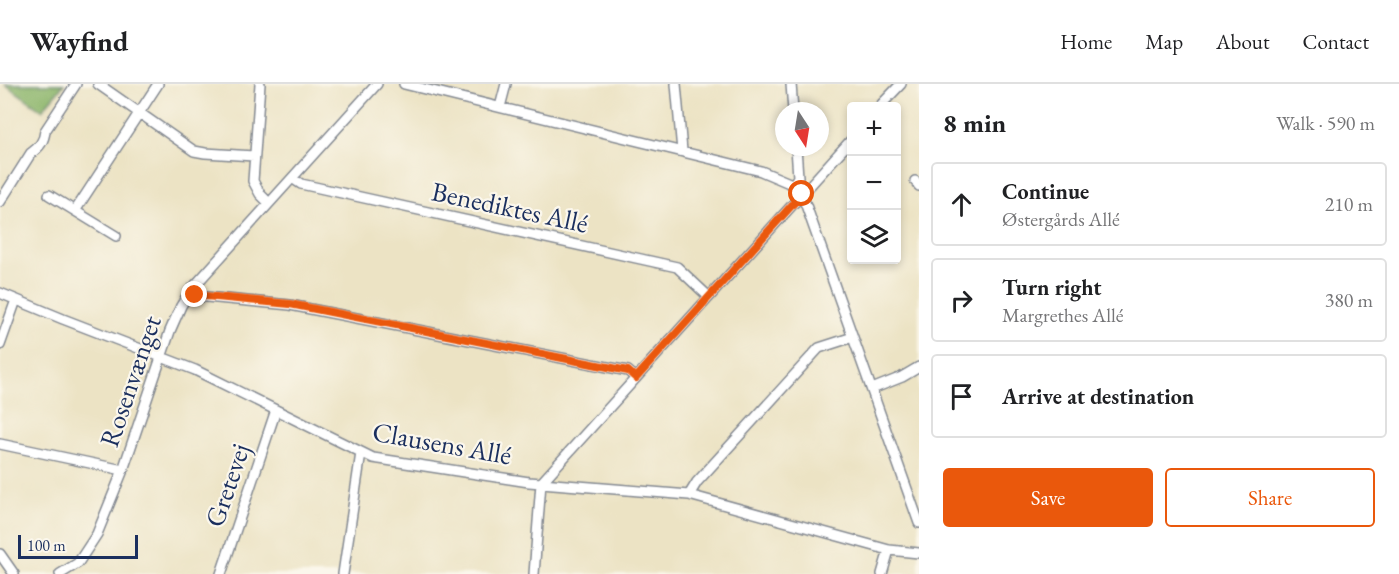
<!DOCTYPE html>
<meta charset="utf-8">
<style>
body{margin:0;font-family:"EB Garamond",serif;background:#f2f2f2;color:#202124}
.controls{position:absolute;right:18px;top:18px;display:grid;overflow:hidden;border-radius:6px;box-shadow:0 3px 9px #0003}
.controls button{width:54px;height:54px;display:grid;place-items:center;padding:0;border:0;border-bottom:2px solid #e0e0e0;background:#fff;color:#202124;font:30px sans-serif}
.compass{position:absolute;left:775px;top:18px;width:54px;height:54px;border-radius:50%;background:#fff;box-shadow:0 3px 9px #0003;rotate:168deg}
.scale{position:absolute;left:18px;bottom:15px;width:120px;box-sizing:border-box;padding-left:6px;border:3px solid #1b2f5e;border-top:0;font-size:16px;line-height:21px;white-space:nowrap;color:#1b2f5e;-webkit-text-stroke:4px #fbf7ec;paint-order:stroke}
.stop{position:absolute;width:18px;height:18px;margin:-14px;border:4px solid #ea580c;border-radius:50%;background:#fff}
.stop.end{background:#ea580c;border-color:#fff;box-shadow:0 2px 6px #0008}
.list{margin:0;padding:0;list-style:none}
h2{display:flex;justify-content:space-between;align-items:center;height:78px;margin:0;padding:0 24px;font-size:26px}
h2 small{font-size:20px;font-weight:400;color:#757577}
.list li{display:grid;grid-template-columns:39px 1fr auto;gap:18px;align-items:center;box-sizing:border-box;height:84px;margin:0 12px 12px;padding:0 12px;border:2px solid #e0e0e0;border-radius:6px}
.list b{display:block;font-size:22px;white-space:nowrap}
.list p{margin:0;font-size:20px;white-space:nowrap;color:#757577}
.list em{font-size:20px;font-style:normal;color:#757577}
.actions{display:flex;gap:12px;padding:18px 24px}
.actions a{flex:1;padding:14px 0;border:2px solid #ea580c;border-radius:6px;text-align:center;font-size:21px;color:#ea580c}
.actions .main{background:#ea580c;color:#fff}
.icon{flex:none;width:33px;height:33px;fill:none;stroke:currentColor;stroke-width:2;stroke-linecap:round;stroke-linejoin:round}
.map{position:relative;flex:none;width:919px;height:490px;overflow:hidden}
header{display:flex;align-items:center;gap:36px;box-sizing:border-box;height:84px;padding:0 30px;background:#fff;border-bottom:2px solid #e0e0e0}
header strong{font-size:28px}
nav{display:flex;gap:33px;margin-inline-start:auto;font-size:21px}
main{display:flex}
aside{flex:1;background:#fff}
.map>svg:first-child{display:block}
.forest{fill:#8cb56b;stroke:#547264;stroke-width:1.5}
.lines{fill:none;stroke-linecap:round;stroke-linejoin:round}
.street-casing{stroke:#848991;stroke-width:12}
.street{stroke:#fff;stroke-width:9}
.route{stroke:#ea580c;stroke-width:8}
.labels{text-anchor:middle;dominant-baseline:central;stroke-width:4.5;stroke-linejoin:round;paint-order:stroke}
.street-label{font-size:27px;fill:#1b2f5e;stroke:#fbf7ec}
</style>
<header>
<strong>Wayfind</strong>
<nav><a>Home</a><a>Map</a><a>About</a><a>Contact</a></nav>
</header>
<main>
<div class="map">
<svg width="919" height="490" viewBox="0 0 919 490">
<rect width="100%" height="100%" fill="#fbf7ec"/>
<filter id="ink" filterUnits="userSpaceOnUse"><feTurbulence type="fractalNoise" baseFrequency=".0167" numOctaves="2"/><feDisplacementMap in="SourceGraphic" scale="12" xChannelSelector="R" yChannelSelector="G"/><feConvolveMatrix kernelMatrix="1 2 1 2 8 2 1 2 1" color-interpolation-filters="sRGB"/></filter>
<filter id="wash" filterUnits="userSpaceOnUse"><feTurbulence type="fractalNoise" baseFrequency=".008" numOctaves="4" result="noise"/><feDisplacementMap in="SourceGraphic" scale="24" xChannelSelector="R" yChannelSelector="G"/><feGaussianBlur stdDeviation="1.35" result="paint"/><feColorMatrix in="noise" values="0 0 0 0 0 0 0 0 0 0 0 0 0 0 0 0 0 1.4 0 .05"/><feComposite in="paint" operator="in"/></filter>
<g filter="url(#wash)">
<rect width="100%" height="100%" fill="#ece3c4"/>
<path class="forest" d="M5 0H64L42 26Z"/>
</g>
<g filter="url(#ink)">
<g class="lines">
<g class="street-casing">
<path id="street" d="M98 0 194 67 205 69 254 72
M260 0 253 97 260 110 269 119
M404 0 761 87 806 106
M676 0 682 67
M791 0 793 27
M880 22 901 0
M500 23 506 0
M292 94 301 100 677 183 709 213
M915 97 919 102
M794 99 798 93 796 63
M802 110 919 439
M49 111 116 152
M0 118 31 69C39 64 44 58 45 47L76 0
M75 127 158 0
M190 207 196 212 290 221 628 287 636 294
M0 209 63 235 195 286 373 374 529 398 689 411 889 466 919 469
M0 261 16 216
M872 305 902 293 919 283
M0 360 123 386
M689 411 697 398 819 264 853 253
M0 470 14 490
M60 490 78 479 97 450 123 386 170 247 181 222 190 207 377 0
M221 490 276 326
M343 490 361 369
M534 490 541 399 852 55
M882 490 889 466"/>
</g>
<use href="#street" class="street"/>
</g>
</g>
<g class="lines" filter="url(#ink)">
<path class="route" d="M195 211 290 220 628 287 636 294 802 110"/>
</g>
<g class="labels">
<g class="street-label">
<text transform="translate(510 123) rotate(12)">Benediktes Allé</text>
<text transform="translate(130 297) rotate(-71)">Rosenvænget</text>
<text transform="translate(442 359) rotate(10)">Clausens Allé</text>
<text transform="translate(227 401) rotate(-71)">Gretevej</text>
</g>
</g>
</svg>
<div class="controls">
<button>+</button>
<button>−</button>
<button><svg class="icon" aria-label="layers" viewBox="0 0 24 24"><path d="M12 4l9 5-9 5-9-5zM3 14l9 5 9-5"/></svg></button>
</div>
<svg class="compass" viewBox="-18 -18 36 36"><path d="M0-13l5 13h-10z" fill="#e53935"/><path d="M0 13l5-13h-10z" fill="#757577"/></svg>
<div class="scale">100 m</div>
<div class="stop" style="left:802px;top:110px"></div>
<div class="stop end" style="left:195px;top:211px"></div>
</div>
<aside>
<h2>8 min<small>Walk · 590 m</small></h2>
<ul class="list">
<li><svg class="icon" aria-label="ahead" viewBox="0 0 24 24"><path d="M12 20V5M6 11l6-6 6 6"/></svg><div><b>Continue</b><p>Østergårds Allé</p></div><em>210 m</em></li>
<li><svg class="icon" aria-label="right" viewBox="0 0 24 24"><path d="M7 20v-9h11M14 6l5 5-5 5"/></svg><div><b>Turn right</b><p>Margrethes Allé</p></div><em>380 m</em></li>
<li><svg class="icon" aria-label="arrive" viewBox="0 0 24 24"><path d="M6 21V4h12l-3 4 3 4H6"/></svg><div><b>Arrive at destination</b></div></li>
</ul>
<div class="actions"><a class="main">Save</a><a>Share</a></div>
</aside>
</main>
